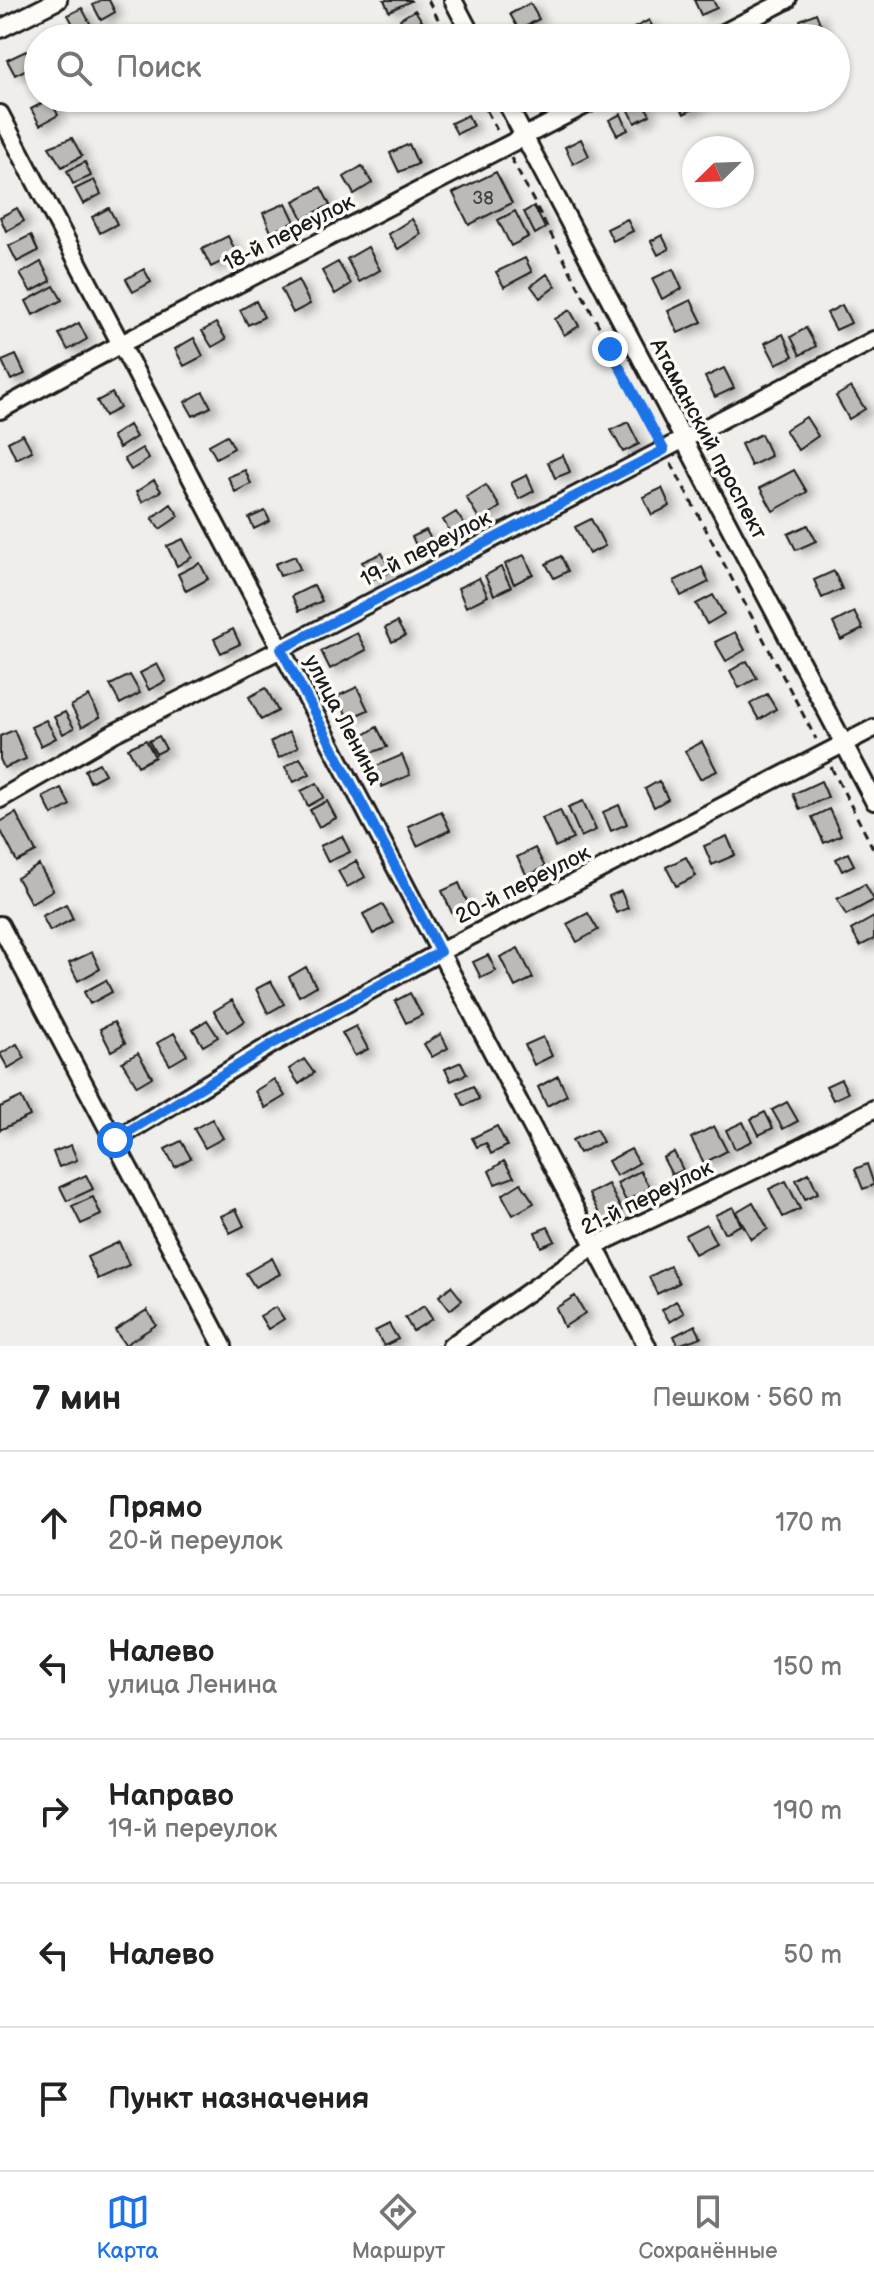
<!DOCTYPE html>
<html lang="ru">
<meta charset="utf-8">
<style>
body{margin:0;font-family:"Balsamiq Sans",sans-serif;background:#f6f6f6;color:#222}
.compass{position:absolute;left:682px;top:136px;width:72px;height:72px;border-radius:50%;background:#fff;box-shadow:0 2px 6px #0004;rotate:247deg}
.stop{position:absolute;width:24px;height:24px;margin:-18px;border:6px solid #1a73e8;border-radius:50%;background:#fff}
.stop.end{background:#1a73e8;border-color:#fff;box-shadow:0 2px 8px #0008}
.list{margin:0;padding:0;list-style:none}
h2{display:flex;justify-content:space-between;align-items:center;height:104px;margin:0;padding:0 32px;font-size:34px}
h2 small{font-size:26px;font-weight:400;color:#767676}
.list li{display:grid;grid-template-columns:52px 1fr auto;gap:24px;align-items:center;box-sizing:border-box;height:144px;padding:0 32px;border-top:2px solid #e0e0e0}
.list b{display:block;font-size:30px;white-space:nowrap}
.list p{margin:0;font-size:26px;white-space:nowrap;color:#767676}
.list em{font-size:26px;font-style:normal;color:#767676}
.icon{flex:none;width:44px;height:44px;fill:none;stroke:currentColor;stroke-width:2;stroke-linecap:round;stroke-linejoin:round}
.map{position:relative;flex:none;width:874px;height:1346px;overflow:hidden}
.search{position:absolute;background:#fff;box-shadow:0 2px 6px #0004;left:24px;right:24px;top:24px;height:88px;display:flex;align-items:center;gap:20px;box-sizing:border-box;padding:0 28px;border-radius:44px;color:#767676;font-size:30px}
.sheet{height:824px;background:#fff}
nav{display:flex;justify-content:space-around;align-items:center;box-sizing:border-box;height:112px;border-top:2px solid #e0e0e0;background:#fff;font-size:22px;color:#767676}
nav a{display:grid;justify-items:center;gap:4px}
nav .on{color:#1a73e8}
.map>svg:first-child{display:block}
.building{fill:#bbbab6;stroke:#1c1c1c;stroke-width:2;filter:url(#shadow)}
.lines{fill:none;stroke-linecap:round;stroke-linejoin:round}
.minor-casing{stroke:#1c1c1c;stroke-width:22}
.path{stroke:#1c1c1c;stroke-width:3;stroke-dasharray:8 6;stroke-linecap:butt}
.minor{stroke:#fdfcf7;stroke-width:16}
.route{stroke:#1a73e8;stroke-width:10}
.labels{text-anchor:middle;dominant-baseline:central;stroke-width:7;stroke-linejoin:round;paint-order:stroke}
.number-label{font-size:18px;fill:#444442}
.street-label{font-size:22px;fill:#1c1c1c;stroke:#fdfcf7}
</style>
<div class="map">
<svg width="874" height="1346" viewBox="0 0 874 1346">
<defs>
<filter id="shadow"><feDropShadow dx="7" dy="4" stdDeviation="4" flood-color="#0004"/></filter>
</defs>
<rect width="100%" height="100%" fill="#f0eeea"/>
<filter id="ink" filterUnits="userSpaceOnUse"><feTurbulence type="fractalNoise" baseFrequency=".0125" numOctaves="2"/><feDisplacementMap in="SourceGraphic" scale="16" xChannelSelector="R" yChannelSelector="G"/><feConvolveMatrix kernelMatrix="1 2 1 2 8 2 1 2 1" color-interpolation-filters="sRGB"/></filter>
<g filter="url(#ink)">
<path class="building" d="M101 0H109L115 12 101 20 93 5Z
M384 0H410L411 1 389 11Z
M694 0H713L717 8 701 15Z
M530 3 539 19 519 30 510 14Z
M82 8 91 25 77 32 68 15Z
M415 10 425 26 410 35 400 19Z
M816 13 822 28 807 35 800 20Z
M649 20 658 37 637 38 632 29Z
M26 51 33 66 15 75 7 60Z
M633 98H641L650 115 635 123 625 102Z
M676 98H695L699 106 684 114Z
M50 99 58 115 40 125 31 109Z
M621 114 628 130 617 135 609 120Z
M468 115 473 126 457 134 451 123Z
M72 138 82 156 62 167 49 147Z
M581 139 589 156 573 164 565 147Z
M409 144 418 164 399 172 390 153Z
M85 162 91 176 73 184 67 171Z
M362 166 372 183 354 194 344 177Z
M496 172 512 203 469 225 453 193Z
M94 180 101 194 83 204 75 189Z
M321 187 330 205 303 219 294 201Z
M286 203 295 222 271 232 263 213Z
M534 206 545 228 535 234 524 212Z
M17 208 24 221 6 231 0 217Z
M109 208 117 224 100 233 92 217Z
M515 211 528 237 511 246 498 220Z
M412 219 421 234 398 249 388 234Z
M627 219 633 231 613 241 607 229Z
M31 235 38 251 17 262 9 246Z
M662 235 669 249 658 255 651 241Z
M228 236 237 254 211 267 202 249Z
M368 247 380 270 359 282 347 259Z
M525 258 532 272 504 287 496 272Z
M41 262 51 281 31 292 20 274Z
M338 262 351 284 335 294 322 271Z
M144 269 151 282 133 292 126 279Z
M673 269 682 289 662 299 652 279Z
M547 274 556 286 540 298 531 286Z
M298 280 310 304 293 313 281 289Z
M54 286 62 300 33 315 26 301Z
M691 300 702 322 678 333 668 311Z
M256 301 264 317 248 325 240 310Z
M842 305 851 323 836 330 827 313Z
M570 310 579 326 564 335 555 319Z
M79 323 87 339 68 350 59 334Z
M216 323 226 339 212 347 202 331Z
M806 328 816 346 800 355 791 337Z
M783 334 793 356 776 364 765 343Z
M194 338 203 356 184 366 175 349Z
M16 355 25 374 11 380 2 361Z
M724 368 734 388 715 397 705 377Z
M851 387 865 409 849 419 836 396Z
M203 392 211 407 193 416 185 402Z
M112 393 120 408 105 416 97 401Z
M806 417 818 436 798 450 785 430Z
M628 422 639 444 623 452 611 430Z
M129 425 136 437 119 448 112 436Z
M23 434 32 451 16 459 8 442Z
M761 434 771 456 751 466 741 444Z
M227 435 234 448 216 458 209 445Z
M142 448 149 459 131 470 124 459Z
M563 455 570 472 555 478 548 462Z
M245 470 251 484 235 492 228 477Z
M794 470 807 492 773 511 760 488Z
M527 475 534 491 519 499 511 483Z
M154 480 161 491 142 502 136 492Z
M486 485 500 507 480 520 466 497Z
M662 488 670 506 652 515 643 497Z
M171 504 179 516 160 529 152 518Z
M265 511 270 521 254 529 249 518Z
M456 512 466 527 452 535 443 520Z
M591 519 605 546 589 554 575 527Z
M808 525 816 541 796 550 788 534Z
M426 530 434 545 420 553 412 537Z
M183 539 192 557 177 566 167 546Z
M382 553 391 571 371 580 362 562Z
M524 555 533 574 514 584 505 564Z
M295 556 300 569 280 576 275 564Z
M561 556 568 571 554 578 546 564Z
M200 563 208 579 186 591 178 574Z
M501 567 511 587 494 595 485 576Z
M702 567 709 582 681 596 674 581Z
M834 571 842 589 822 598 814 580Z
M479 578 488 596 466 607 458 588Z
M314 585 322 601 299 611 292 596Z
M713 595 724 614 707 624 696 604Z
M854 612 863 629 841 640 833 623Z
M397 622 405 636 392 642 385 628Z
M233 629 240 644 221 653 214 639Z
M735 632 745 650 726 661 715 642Z
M357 633 366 650 330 669 321 651Z
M747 661 757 678 739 688 730 671Z
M157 664 166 681 149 690 140 673Z
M130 675 140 693 120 704 110 685Z
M357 687 368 710 348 719 338 696Z
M266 688 278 711 261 720 249 697Z
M767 694 776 709 759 720 750 704Z
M89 696 100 717 82 727 71 706Z
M65 712 74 728 63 734 54 717Z
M46 720 56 738 41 746 31 727Z
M377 727 387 747 368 754 359 738Z
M14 730 26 759 4 768 0 759V736Z
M289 732 298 747 279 758 270 742Z
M159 736 166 749 156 754 149 741Z
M146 740 155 757 138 766 128 748Z
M702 742 717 771 700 779 685 751Z
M402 755 410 775 382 787 374 767Z
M300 758 310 774 294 782 285 767Z
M99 763 105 774 90 782 85 770Z
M659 781 668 799 654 807 645 789Z
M821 781 828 797 800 810 793 794Z
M317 783 324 797 308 806 301 791Z
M61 788 70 805 52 815 43 797Z
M327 801 336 818 319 827 310 810Z
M583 801 596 830 581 837 568 807Z
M619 805 627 824 611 831 603 812Z
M829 809 841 835 824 843 812 817Z
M560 810 573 839 555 847 542 818Z
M441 811 450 830 417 846 408 826Z
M16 813 36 852 17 862 0 829V822Z
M342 836 350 852 328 862 320 846Z
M727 836 735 855 712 865 704 846Z
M535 848 545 867 527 876 517 857Z
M848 853 854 865 842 871 836 859Z
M686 857 696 876 676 886 666 867Z
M356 861 365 877 347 887 338 871Z
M39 865 53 890 31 903 17 878Z
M459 883 469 906 452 913 442 891Z
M865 884 874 900 846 915 837 899Z
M621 891 628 908 616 913 609 896Z
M66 904 73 919 50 931 42 916Z
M382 904 393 923 373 934 363 914Z
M588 913 598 930 577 942 567 924Z
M874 917V939L860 946 851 930Z
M518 948 533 978 515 987 500 957Z
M92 952 100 969 78 981 69 963Z
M488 955 496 971 481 978 473 962Z
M306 967 316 986 299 996 289 977Z
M106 980 112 992 90 1004 84 992Z
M271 981 284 1004 268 1013 256 989Z
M410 993 422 1015 406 1023 395 1001Z
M232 1000 245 1021 227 1032 214 1011Z
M207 1020 218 1037 203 1046 193 1029Z
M114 1022 125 1043 111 1051 100 1029Z
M356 1026 368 1049 355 1056 342 1033Z
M174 1033 187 1055 170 1065 157 1043Z
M441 1034 448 1048 432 1057 424 1044Z
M543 1037 552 1056 534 1065 525 1045Z
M17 1044 25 1058 8 1068 0 1054Z
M138 1053 152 1077 137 1086 122 1062Z
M304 1059 314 1073 299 1084 289 1069Z
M461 1062 467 1074 451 1081 445 1069Z
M558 1076 567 1095 547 1106 538 1087Z
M274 1079 285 1096 265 1108 255 1091Z
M841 1079 848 1093 833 1100 826 1086Z
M473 1086 479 1099 464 1106 458 1093Z
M21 1097 30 1116 0 1130V1107Z
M787 1102 798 1121 783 1129 772 1110Z
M765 1112 773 1128 759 1135 751 1119Z
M212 1119 223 1138 205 1148 194 1129Z
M743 1122 752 1141 735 1149 726 1130Z
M497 1126 507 1146 491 1154 486 1143 477 1147 472 1138Z
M714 1126 727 1151 704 1163 691 1138Z
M596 1129 603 1142 579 1153 572 1140Z
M181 1141 191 1158 175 1167 165 1149Z
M71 1145 77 1160 59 1167 53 1152Z
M631 1149 639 1163 616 1176 608 1161Z
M674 1152 683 1170 672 1175 663 1158Z
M504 1161 514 1177 495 1184 489 1171Z
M867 1164 874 1185 863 1189 855 1169Z
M640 1171 650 1188 626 1201 617 1183Z
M809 1173 818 1193 805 1199 796 1180Z
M86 1175 93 1189 67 1201 60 1187Z
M786 1181 800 1209 783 1217 769 1189Z
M521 1183 534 1203 513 1215 502 1195Z
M608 1184 622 1211 603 1221 589 1194Z
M93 1197 101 1215 81 1224 72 1206Z
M753 1202 768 1229 751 1239 736 1212Z
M733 1207 741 1225 724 1233 715 1215Z
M236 1209 244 1226 230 1233 221 1216Z
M706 1224 716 1243 695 1254 685 1235Z
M548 1227 555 1241 541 1247 535 1232Z
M119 1242 129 1265 98 1279 87 1257Z
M272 1258 280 1274 255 1287 246 1273Z
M670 1266 679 1283 657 1294 649 1277Z
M451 1286 462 1300 450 1310 439 1296Z
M575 1296 585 1313 564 1327 556 1308Z
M676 1301 684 1313 670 1322 662 1310Z
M424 1306 432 1319 413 1331 405 1318Z
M276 1307 284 1319 268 1329 260 1316Z
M147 1310 156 1325 125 1345 115 1330Z
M389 1324 398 1339 384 1346 375 1331Z
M695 1325 701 1337 678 1345 674 1336Z"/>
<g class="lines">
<g class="minor-casing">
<path id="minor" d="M453 0 473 38
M0 29 58 0
M714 38 787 0
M504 98 874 801
M0 114 647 1346
M0 410 121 344 599 98
M0 799 114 733 281 649 874 340
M0 925 223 1346
M115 1140 274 1043 440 952 874 728
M451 1346 594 1246 790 1153 874 1109"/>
</g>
<path class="path" d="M428 0 448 38
M480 98 499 134
M511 158 656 435
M671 463 816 739
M831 767 874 850"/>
<use href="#minor" class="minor"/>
</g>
</g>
<g class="lines" filter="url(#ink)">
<path class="route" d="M115 1140 274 1043 440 952 281 649 664 450 610 349"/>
</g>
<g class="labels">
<g class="number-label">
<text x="483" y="198">38</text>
</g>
<g class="street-label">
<text transform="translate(289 233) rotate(-27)">18-й переулок</text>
<text transform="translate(708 439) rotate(62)">Атаманский проспект</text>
<text transform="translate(426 549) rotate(-27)">19-й переулок</text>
<text transform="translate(343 720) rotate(62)">улица Ленина</text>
<text transform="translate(523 885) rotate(-27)">20-й переулок</text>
<text transform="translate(647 1198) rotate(-26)">21-й переулок</text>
</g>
</g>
</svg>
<svg class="compass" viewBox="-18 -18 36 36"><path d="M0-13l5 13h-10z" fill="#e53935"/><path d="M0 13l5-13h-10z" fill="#767676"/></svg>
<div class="stop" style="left:115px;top:1140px"></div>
<div class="stop end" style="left:610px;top:349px"></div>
<div class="search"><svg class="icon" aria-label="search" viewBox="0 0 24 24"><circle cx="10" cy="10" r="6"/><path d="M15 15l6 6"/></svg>Поиск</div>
</div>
<section class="sheet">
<h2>7 мин<small>Пешком · 560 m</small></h2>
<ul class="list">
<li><svg class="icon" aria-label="ahead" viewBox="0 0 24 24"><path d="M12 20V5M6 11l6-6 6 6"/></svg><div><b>Прямо</b><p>20-й переулок</p></div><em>170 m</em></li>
<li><svg class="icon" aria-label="left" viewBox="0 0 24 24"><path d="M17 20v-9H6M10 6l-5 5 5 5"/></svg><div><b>Налево</b><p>улица Ленина</p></div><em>150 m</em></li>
<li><svg class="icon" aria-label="right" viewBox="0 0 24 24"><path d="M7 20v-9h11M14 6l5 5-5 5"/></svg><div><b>Направо</b><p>19-й переулок</p></div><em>190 m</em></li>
<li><svg class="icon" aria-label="left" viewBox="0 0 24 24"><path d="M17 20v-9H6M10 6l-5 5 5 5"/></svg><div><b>Налево</b></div><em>50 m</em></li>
<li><svg class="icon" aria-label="arrive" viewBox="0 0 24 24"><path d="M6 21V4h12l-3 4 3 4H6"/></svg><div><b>Пункт назначения</b></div></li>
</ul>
</section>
<nav>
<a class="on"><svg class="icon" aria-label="map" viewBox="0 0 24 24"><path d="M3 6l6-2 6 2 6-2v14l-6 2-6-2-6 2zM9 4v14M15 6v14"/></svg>Карта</a>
<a><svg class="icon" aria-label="directions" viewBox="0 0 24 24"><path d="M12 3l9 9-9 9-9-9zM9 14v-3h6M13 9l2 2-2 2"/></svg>Маршрут</a>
<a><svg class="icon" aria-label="saved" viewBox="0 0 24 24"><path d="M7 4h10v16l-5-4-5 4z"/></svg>Сохранённые</a>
</nav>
